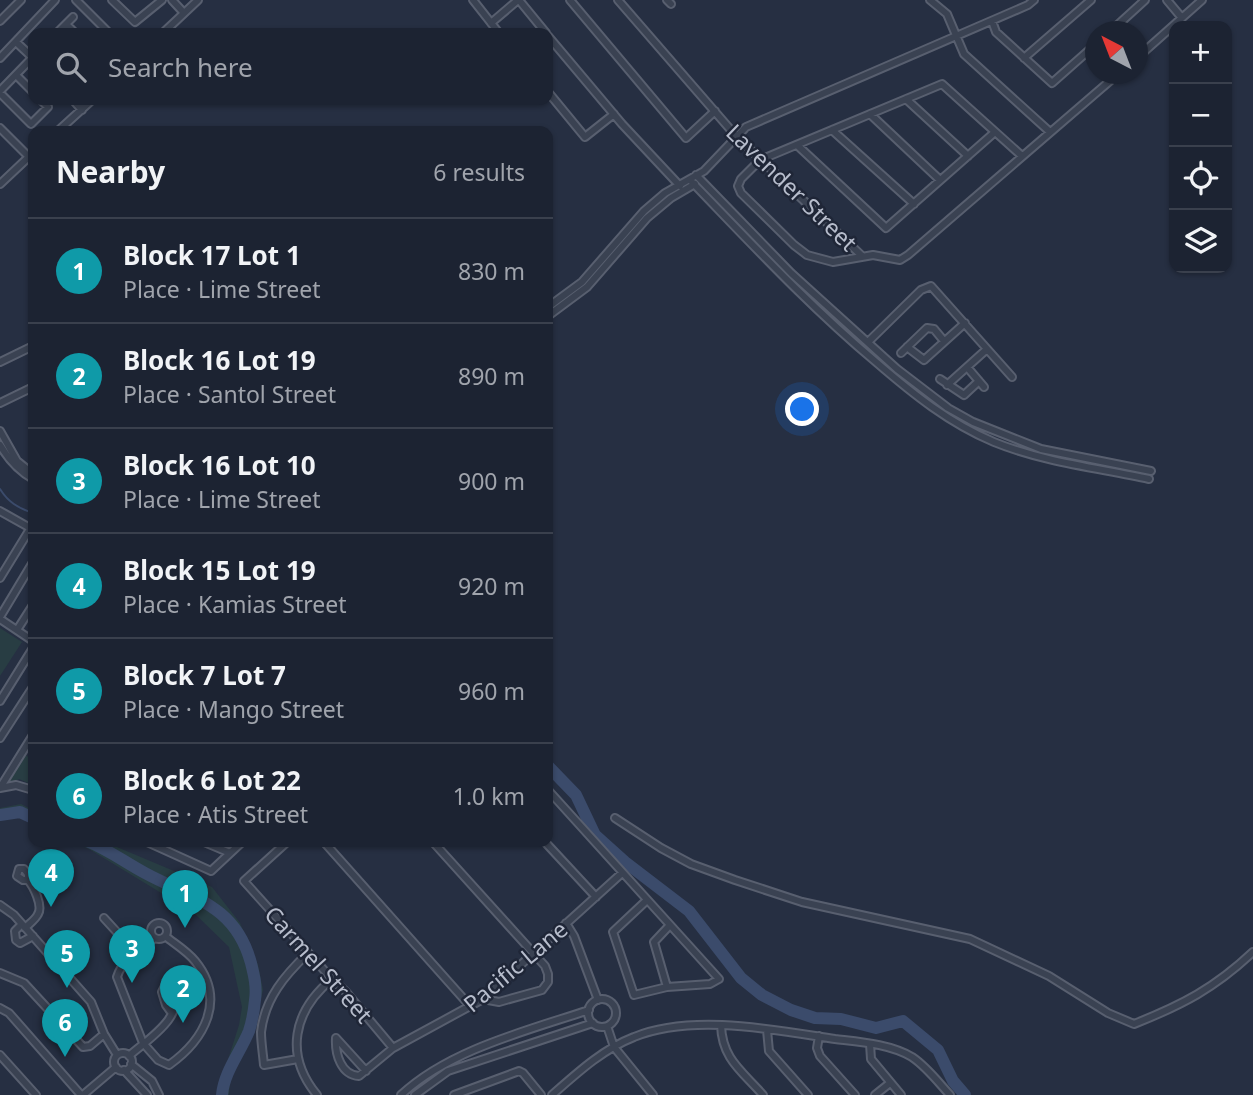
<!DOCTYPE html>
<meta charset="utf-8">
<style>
body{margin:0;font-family:"Noto Sans",sans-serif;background:#252b3a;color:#f1f3f6}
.controls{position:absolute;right:21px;top:21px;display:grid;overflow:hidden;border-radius:14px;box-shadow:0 2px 5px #0004}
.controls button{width:63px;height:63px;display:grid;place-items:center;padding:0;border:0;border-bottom:2px solid #3a404d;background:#1c2332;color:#f1f3f6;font:35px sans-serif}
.compass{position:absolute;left:1085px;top:21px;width:63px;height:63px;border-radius:50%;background:#1c2332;box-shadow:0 2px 5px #0004;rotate:318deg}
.you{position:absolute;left:803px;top:410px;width:24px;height:24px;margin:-18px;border:5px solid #fff;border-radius:50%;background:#1a73e8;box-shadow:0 0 0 10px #1a73e833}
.badge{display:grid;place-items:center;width:46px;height:46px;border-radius:50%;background:#8c9099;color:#fff;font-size:23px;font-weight:700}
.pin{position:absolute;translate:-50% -58px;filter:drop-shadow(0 2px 4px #0008)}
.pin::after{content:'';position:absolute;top:37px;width:24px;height:21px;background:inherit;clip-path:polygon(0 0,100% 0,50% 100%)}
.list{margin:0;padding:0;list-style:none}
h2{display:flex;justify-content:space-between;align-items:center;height:91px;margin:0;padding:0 28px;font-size:30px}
h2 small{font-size:23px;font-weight:400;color:#a0a4ac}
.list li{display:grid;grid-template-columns:46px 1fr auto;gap:21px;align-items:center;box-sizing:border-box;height:105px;padding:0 28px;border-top:2px solid #3a404d}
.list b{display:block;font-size:26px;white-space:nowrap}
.list p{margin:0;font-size:23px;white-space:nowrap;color:#a0a4ac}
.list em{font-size:23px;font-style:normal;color:#a0a4ac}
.icon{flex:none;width:38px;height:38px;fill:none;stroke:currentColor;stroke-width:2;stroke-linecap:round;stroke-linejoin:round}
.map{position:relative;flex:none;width:1253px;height:1095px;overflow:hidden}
.search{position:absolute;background:#1c2332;box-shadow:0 2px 5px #0004;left:28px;top:28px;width:525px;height:77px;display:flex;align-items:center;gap:18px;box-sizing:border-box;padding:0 24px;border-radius:14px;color:#a0a4ac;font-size:26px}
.panel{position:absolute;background:#1c2332;box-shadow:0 2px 5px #0004;left:28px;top:126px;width:525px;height:721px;border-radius:14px}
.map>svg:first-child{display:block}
.green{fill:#283d43}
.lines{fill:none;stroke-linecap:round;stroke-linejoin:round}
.stream{stroke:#3b4b6b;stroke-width:2}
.river{stroke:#3b4b6b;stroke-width:12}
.minor-casing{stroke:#585f6f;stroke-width:10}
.minor{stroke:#3a4252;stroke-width:6}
.labels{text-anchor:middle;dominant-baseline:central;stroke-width:5;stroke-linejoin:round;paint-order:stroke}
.street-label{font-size:23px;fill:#b7bdcc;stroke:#1f2637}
</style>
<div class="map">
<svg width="1253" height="1095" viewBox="0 0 1253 1095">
<rect width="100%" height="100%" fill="#262f42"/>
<path class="green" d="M0 628 22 642 0 676Z
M21 752 33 760V785L19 779 11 784 2 783Z
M21 804 33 810V823L13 815 0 818V808Z
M72 842H105L212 887 240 923 258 965 263 990 252 1037 230 1078 229 1095 217 1094 239 1025 242 1007 229 947 194 913 89 849Z"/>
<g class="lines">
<path class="stream" d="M0 489C8 502 18 508 33 513"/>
<path class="river" d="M548 766 576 795 595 835 625 862 689 911 741 978 762 995 791 1010 815 1018 841 1019 876 1028 903 1021 938 1050 953 1081 965 1095
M0 815 20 812 33 818
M89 842C109 850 126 863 145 873 191 898 235 904 251 963 254 975 257 987 255 1000 254 1010 252 1022 249 1031 240 1053 224 1072 222 1095"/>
<g class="minor-casing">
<path id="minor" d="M76 0 109 33
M112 0 135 22 162 0
M172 0 184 13
M473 0 499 33
M519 0 546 33
M570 0 686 138 715 111
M618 0 736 136 862 256
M667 0 671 4
M930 0 947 14 964 54 1050 132
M1167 0 1182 18
M0 21 21 0
M992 21 996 32 1052 83 1096 44
M491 23 518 0
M66 24 75 33
M1110 32 1145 0
M57 33 73 17
M163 33 198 0
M548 36 622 124 680 186
M16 42 33 58
M1138 57 1202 0
M0 58 55 0
M1024 58 1091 0
M16 75 33 92
M0 91 33 57
M548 92 585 137 614 114
M0 93 31 124 48 107 41 100
M906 99 968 156
M73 100 82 110
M870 114 940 180
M0 128 29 157
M832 130 914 204
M58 131 92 100
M797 145 886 228 995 132
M1022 156 942 84 760 160 741 179 738 186 741 193 794 245 807 255 833 262 873 255 900 260 908 255 1118 74
M696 175 791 273 897 369 948 408 973 422 1041 449 1151 471
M690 180C750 242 809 306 876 362 913 394 949 423 994 442 1043 462 1098 468 1149 479
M0 184 33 153
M548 307 582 282 644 211 665 193 704 171 746 127 1028 5 1034 0
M548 316 587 287 647 218 671 198 695 184
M868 342 921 290 931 286 1012 377
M907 347 924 360 965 323
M901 353 927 328 934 329 944 341
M0 362 33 346
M967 367 984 387
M940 379 964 395 979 381
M947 385 987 349
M0 403 33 387
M0 431 17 461 33 474
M0 445C8 459 19 471 33 479
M0 511 32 529
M0 578 30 529
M0 617 33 562
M0 619 33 641
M17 630 33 605
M0 701 33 648
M0 738 33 687
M0 788 33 735
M0 788 16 785 33 790
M548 790 719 979 710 984 667 987 634 995 613 932 647 900
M615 818 661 848 691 864 735 880 802 902 970 939 1049 976 1108 1013 1134 1024C1182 1005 1215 988 1253 952
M147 842 211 871 242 842
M204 842 230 853
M287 842 244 881 332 979 346 992 393 1048
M324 842 470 1006
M433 842 545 966 548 974V982L542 990 499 1002 483 999
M545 842 596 897
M0 905 14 915 91 1002 104 1034 117 1055
M104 918 135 952
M566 923 574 936 598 1000
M151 931a8 8 0 1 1 16 0a8 8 0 1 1-16 0Z
M22 924 15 931 16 940 20 943 33 936
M25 928C29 924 36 919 38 914 43 906 34 887 28 880V874L24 869H19L17 876 23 880H28
M155 938C140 947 122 960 117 977L143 1043 158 1060 169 1065C204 1040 227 1000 195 961 187 951 175 944 165 936
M0 973 24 983 83 1047 90 1046 104 1034
M667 987 654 942 670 925
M588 1013a14 14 0 1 1 28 0a14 14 0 1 1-28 0Z
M0 1008 9 1013 81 1095
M721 1025C722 1059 742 1071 763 1095
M607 1026 614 1047 653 1095
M767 1030 769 1051 808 1095
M819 1036 817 1048 820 1056 855 1095
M336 1038C335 1054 341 1075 359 1076L393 1048 483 999 622 873
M336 1038 366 1071
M870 1044 871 1059 901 1095
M114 1062a9 9 0 1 1 18 0a9 9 0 1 1-18 0Z
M0 1055 36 1095
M129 1056C148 1039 187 1016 173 987L166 984 162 992 166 1005 171 1012
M298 1059 264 1065C263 1054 261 1042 261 1032 265 998 285 975 308 953
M131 1064 152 1081 159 1095
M124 1070 147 1095
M83 1095 116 1067
M317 1095C284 1055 293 1011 332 979
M401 1095C449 1050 526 1031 589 1010
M415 1095 448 1071 593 1023
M454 1095 519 1071 523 1073 541 1095
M552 1095C577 1073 603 1049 634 1037 692 1013 775 1030 835 1039 860 1042 890 1044 912 1057 927 1067 938 1082 950 1095
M875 1095 890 1083"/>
</g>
<use href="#minor" class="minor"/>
</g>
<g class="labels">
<g class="street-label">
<text transform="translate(792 187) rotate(44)">Lavender Street</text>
<text transform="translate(319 964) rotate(48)">Carmel Street</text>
<text transform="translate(515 966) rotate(-40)">Pacific Lane</text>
</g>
</g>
</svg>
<div class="controls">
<button>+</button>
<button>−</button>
<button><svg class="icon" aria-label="locate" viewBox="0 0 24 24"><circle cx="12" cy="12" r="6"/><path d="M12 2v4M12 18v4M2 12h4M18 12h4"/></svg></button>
<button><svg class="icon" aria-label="layers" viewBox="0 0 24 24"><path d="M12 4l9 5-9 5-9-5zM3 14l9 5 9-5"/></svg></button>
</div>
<svg class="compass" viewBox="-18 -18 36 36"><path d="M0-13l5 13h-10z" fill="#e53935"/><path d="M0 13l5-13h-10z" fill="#a0a4ac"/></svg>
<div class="you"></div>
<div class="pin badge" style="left:185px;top:928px;background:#0f9aa8">1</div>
<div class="pin badge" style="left:183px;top:1023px;background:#0f9aa8">2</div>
<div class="pin badge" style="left:132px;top:983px;background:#0f9aa8">3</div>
<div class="pin badge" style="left:51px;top:907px;background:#0f9aa8">4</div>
<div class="pin badge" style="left:67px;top:988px;background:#0f9aa8">5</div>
<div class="pin badge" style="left:65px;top:1057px;background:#0f9aa8">6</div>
<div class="search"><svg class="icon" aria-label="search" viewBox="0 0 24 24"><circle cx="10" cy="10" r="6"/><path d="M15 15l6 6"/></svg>Search here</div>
<section class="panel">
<h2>Nearby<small>6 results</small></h2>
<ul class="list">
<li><span class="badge" style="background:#0f9aa8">1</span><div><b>Block 17 Lot 1</b><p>Place · Lime Street</p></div><em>830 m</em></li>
<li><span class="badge" style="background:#0f9aa8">2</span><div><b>Block 16 Lot 19</b><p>Place · Santol Street</p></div><em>890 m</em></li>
<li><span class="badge" style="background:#0f9aa8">3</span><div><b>Block 16 Lot 10</b><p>Place · Lime Street</p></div><em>900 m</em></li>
<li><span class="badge" style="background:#0f9aa8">4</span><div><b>Block 15 Lot 19</b><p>Place · Kamias Street</p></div><em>920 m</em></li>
<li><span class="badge" style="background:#0f9aa8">5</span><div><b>Block 7 Lot 7</b><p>Place · Mango Street</p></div><em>960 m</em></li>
<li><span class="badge" style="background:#0f9aa8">6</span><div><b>Block 6 Lot 22</b><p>Place · Atis Street</p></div><em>1.0 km</em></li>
</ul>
</section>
</div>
